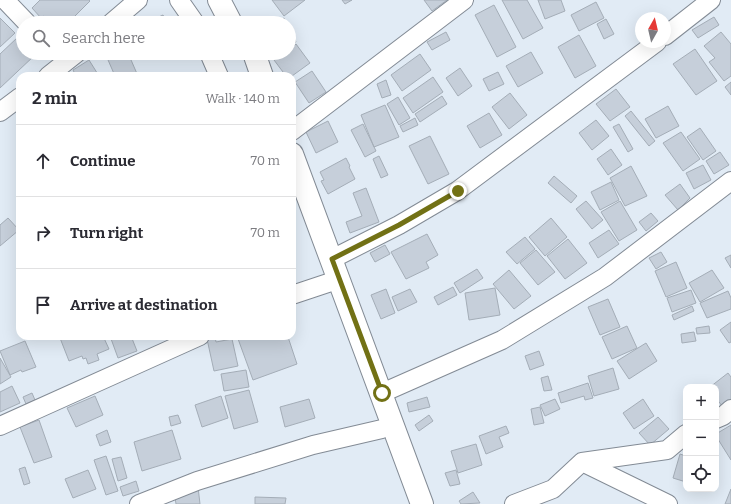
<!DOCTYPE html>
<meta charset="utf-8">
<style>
body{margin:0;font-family:Bitter,serif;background:#f2f2f3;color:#2b2b33}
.controls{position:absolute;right:12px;bottom:12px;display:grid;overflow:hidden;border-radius:8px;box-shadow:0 4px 16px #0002}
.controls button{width:36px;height:36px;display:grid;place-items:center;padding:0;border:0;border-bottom:1px solid #e1e1e2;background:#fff;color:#2b2b33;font:20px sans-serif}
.compass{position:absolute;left:635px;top:12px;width:36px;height:36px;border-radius:50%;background:#fff;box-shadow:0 4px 16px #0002;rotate:8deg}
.stop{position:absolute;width:12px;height:12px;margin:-9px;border:3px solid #727115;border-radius:50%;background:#fff}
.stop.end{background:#727115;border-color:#fff;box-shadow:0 1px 4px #0008}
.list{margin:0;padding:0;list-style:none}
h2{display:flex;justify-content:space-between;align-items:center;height:52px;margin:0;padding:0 16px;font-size:17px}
h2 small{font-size:13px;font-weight:400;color:#7c7c81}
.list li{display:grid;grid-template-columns:26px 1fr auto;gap:12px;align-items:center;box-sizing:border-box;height:72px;padding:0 16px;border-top:1px solid #e1e1e2}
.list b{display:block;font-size:15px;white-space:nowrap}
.list em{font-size:13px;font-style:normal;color:#7c7c81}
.icon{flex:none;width:22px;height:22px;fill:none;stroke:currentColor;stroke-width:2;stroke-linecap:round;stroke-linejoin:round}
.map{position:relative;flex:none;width:731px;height:504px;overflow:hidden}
.search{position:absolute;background:#fff;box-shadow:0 4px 16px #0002;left:16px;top:16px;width:280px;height:44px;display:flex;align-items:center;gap:10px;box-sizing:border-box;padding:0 14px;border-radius:22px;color:#7c7c81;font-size:15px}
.panel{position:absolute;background:#fff;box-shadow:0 4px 16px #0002;left:16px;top:72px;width:280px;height:268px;border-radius:12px}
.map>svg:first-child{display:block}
.building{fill:#c6cfda;stroke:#a4adb7}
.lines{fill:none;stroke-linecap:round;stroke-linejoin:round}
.minor-casing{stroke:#838b95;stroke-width:20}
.major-casing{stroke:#838b95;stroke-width:24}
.minor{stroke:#fff;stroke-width:18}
.major{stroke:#fff;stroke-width:22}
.route{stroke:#727115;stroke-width:5}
</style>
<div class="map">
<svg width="731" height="504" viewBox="0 0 731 504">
<rect width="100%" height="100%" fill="#e1ebf5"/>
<path class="building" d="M40 0H89L90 1 68 23 62 19 57 23H51L44 16 41 18 32 8Z
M272 0H305L284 16Z
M342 0H352L345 4Z
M424 0H447L432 11Z
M502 0H527L543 28 523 39Z
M538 0H561L565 11 545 19Z
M596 2 604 18 579 31 571 15Z
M494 5 516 47 497 57 475 15Z
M163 15 167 23H149L148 22Z
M714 17 719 25 698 38 692 30Z
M0 18 15 33 0 47Z
M284 18 286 23H274Z
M606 19 614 34 604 39 597 24Z
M289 28 296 42 289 46Z
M446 32 450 40 432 50 427 42Z
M721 32 731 44V76L724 81 709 62 715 58 704 46Z
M579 35 596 66 575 78 558 47Z
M18 37 23 43V53H33L35 55 0 88V54Z
M296 44 310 63 292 76H286L274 60 284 53H289V49Z
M695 49 717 81 696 95 673 64Z
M531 52 543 73 518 87 506 66Z
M105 53H128L138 76H115Z
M420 54 431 70 402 91 391 75Z
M89 60 99 76H76L73 70Z
M460 68 472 86 458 96 446 78Z
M312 71 326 92 309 103 295 82Z
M498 72 504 84 489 91 483 79Z
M433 77 443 92 413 113 403 98Z
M386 80 391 95 382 98 377 84Z
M731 82V95L725 87Z
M616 89 630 107 610 121 596 104Z
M510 93 527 115 509 129 492 107Z
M442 96 447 104 420 122 415 114Z
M398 97 410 118 399 125 387 104Z
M385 105 399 137 374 147 361 115Z
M668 106 679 126 656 138 645 119Z
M631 111 655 141 649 146 625 116Z
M489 113 502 135 480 148 467 126Z
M415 118 418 125 403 132 400 126Z
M596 120 609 136 592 150 579 133Z
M328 121 338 142 316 153 306 132Z
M363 124 376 151 365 157 351 130Z
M619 124 633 149 628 152 613 127Z
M700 128 716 151 703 160 687 137Z
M681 132 700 159 683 171 663 143Z
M430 136 449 174 428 184 409 146Z
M611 149 622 165 608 175 597 159Z
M720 152 729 165 714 174 706 161Z
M379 156 388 175 381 178 373 159Z
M346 158 350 166 349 167 355 179 328 194 321 181 324 180 320 172Z
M703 165 711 180 694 189 686 173Z
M631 166 647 196 625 206 610 178Z
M554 176 577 196 571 203 548 183Z
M611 182 619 200 600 210 591 192Z
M680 184 690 198 678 210 665 195Z
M366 188 379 222 350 233 346 222 362 216 353 193Z
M586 201 603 220 592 229 576 209Z
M620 201 637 230 619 241 601 212Z
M651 213 658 221 646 231 639 222Z
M8 218 19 230 0 246V225Z
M551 218 567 237 545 256 529 237Z
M609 230 619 244 598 258 589 243Z
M427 234 438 255 426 262 429 268 406 279 391 252Z
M525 237 535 249 517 264 506 252Z
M568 239 587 263 565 279 547 256Z
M385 245 390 254 375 262 370 253Z
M536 250 555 272 538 285 520 263Z
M661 252 667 262 656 269 649 258Z
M731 255V268L725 258Z
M676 262 687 288 666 297 655 271Z
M477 269 483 278 460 293 454 283Z
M509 270 531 296 514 309 493 284Z
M712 270 724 288 700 302 689 283Z
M453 287 457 295 438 305 434 297Z
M495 288 500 315 469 320 465 293Z
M386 289 395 313 381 319 371 295Z
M410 289 417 302 398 311 392 297Z
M691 290 696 303 672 312 667 298Z
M728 291 731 298V309L707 318 700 303Z
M608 299 620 327 600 335 588 307Z
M692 306 694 311 674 320 672 315Z
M731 322V342L729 343 720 330Z
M627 326 637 348 612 359 602 337Z
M709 326 710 333 697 334 696 328Z
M694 332 696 341 682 343 681 334Z
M65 336H103L109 349 97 354 99 360 88 364 86 358 83 359 82 356 69 361 60 338Z
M110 336H131L137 351 118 358Z
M237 336H286L287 338 288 337 297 364 253 380Z
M215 337 216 342 232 339 238 366 214 371 207 339Z
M25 341 36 367 22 372 21 370 10 375 0 351Z
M646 343 657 361 629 379 617 361Z
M539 351 544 365 530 370 525 356Z
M0 358 11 377 0 384Z
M613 368 619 389 594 396 588 376Z
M246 370 249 387 224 391 221 374Z
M728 373 731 377V400L722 406 716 398V387H710Z
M548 376 552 390 544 391 541 378Z
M588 383 593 398 585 400 584 396 561 403 558 393Z
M12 386 20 403 0 412V392Z
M249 390 258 422 234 429 225 396Z
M32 393 35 400 26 404 23 397Z
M95 396 103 415 76 427 67 408Z
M221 396 228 418 202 427 195 405Z
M427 397 430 407 409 412 407 403Z
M309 399 315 418 285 427 280 407Z
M555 399 560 409 545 416 540 405Z
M643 399 654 416 634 429 623 413Z
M540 407 544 423 534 425 531 409Z
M178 415 181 423 171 426 169 417Z
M429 415 433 421 419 431 415 425Z
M658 417 669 429 650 445 639 433Z
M39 420 52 457 34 463 20 427Z
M731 425V460L716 436V434Z
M506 426 509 433 499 437 503 447 486 454 479 436Z
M107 430 111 442 100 446 96 435Z
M172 430 181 459 142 471 134 442Z
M476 444 482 465 458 473 451 451Z
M680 454 686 456V482L673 478Z
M106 456 118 491 106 495 94 460Z
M121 457 127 478 118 481 112 459Z
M25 467 30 483 24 485 19 469Z
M88 470 96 489 73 498 65 479Z
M456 470 460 484 450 486 445 473Z
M136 481 139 491 123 496 120 487Z
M198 487 200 504H176L174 491Z
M731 489V504H725Z
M473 492 480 503 461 504 459 501Z
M255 497 286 498 285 504H255Z"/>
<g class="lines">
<g class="minor-casing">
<path id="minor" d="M5 0 27 23
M179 0 195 23
M111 23 138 0
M665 36 711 0
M209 53 219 76
M48 76 77 53
M0 112 20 97
M292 131 464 0
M332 259 399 225 457 191 657 42
M292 295 328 283
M382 393 502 340 605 277 731 181
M716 419 723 416 731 409
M0 426 200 336
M582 462 668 504
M139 504 197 481 313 445 382 429
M514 504 553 489 582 462 667 450 686 434"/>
</g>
<g class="major-casing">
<path id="major" d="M219 0 231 23
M254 53 262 76
M292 154 422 504"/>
</g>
<use href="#minor" class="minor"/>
<use href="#major" class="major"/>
</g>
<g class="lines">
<path class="route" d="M382 393 332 259 399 225 458 191"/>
</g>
</svg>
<div class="controls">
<button>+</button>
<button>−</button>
<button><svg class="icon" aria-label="locate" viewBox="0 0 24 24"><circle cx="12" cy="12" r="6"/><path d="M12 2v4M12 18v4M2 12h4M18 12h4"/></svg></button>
</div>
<svg class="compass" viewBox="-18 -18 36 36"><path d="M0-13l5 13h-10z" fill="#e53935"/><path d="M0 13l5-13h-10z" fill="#7c7c81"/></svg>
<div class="stop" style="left:382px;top:393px"></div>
<div class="stop end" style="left:458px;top:191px"></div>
<div class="search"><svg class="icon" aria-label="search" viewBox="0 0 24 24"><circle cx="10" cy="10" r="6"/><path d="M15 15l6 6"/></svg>Search here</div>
<section class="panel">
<h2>2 min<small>Walk · 140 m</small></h2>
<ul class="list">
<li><svg class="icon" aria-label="ahead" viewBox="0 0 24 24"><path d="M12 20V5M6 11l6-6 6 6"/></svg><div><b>Continue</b></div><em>70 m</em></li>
<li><svg class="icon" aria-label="right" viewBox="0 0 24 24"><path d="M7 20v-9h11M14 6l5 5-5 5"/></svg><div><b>Turn right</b></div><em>70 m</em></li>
<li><svg class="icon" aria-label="arrive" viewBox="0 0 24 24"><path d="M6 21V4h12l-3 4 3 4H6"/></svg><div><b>Arrive at destination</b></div></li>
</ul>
</section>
</div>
